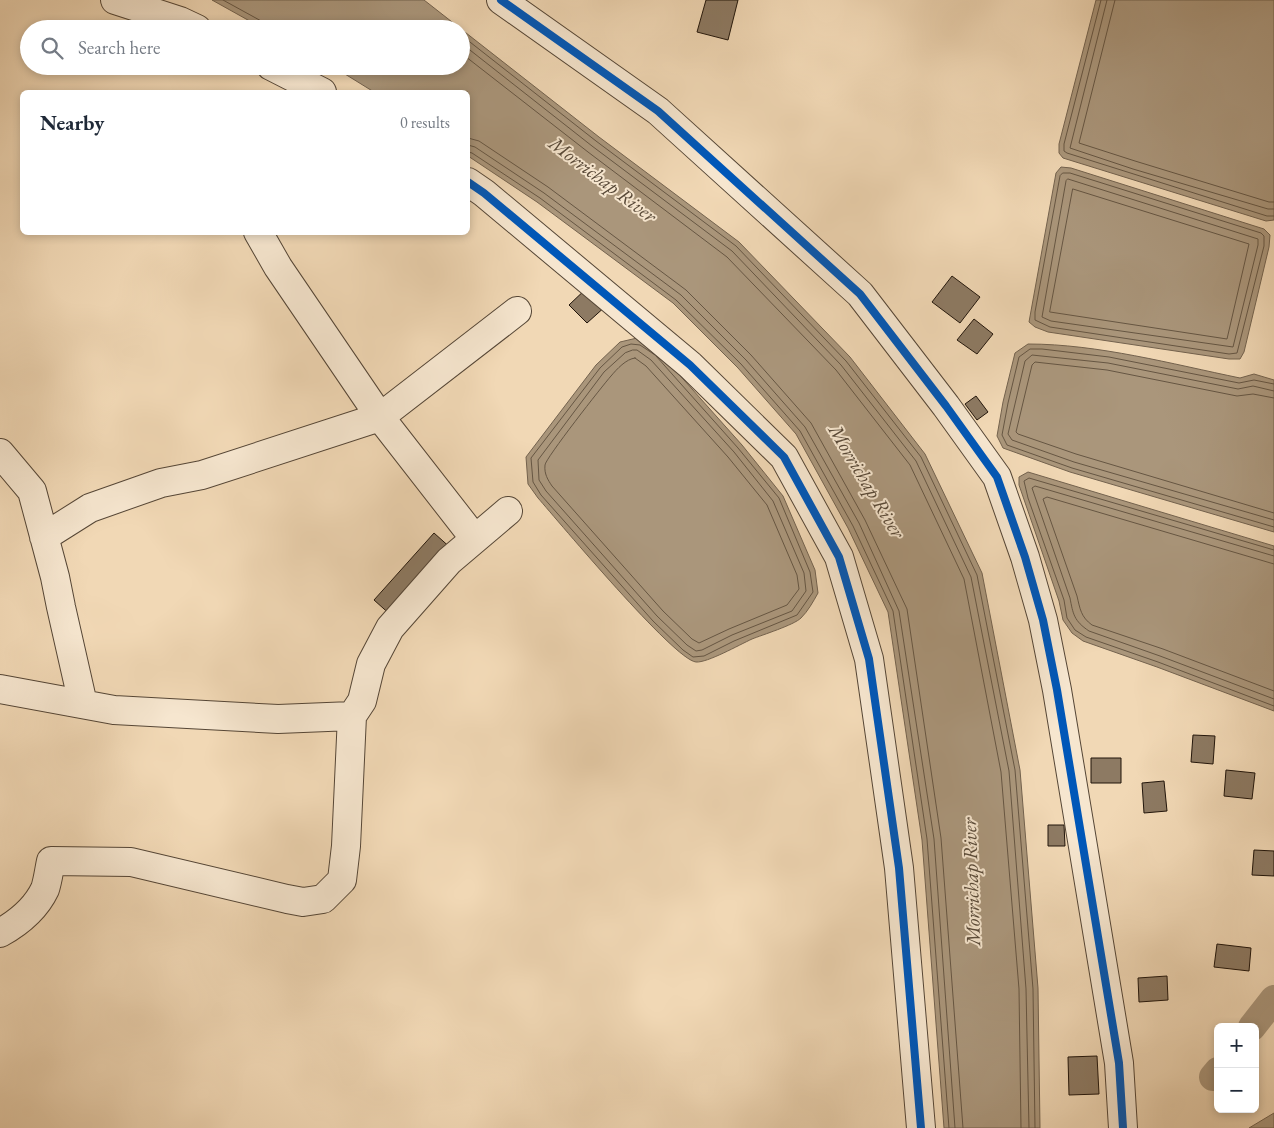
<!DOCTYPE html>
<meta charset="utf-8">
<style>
body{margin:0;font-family:"EB Garamond",serif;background:#f2f2f3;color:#1f2937}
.controls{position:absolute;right:15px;bottom:15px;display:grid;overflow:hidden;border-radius:8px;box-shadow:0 2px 8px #0003}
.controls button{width:45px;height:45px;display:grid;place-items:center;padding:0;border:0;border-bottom:1px solid #e0e1e3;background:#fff;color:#1f2937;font:25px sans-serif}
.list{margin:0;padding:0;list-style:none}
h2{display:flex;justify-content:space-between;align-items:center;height:65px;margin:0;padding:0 20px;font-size:21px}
h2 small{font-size:16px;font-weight:400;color:#747a83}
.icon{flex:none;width:28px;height:28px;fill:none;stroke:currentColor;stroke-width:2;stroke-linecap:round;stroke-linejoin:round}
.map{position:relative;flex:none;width:1274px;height:1128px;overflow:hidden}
.search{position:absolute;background:#fff;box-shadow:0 2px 8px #0003;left:20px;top:20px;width:450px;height:55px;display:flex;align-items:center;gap:12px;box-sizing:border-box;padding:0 18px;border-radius:28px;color:#747a83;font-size:19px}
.panel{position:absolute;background:#fff;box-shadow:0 2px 8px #0003;left:20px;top:90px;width:450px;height:145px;border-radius:8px}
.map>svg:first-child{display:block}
.water{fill:#aa967b;stroke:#73624e}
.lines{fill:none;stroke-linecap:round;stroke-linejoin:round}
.shore{stroke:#665643;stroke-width:1}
.canal{stroke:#aa967b;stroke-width:28}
.building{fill:#8d7a63;stroke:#21150b}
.minor-casing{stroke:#554636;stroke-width:30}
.minor{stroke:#f6e6cf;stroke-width:28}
.cycleway-casing{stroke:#f6e6cf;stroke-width:11}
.cycleway{stroke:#0057b8;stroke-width:8}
.labels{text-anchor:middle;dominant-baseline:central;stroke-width:4;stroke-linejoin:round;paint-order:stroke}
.water-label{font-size:20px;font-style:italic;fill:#584938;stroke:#f6e6cf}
</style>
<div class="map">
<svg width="1274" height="1128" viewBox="0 0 1274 1128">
<rect width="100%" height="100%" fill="#f1d8b5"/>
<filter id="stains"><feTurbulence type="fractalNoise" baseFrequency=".004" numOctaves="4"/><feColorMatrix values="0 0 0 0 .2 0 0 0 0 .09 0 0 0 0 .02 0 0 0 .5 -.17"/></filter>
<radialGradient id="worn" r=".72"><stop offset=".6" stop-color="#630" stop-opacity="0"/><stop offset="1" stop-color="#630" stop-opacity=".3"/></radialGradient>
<path class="water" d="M212 0H424L461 29H264Z
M1096 0H1274V220L1266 221 1063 158 1059 153V144Z
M461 29 599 137 739 242 850 357 925 454 982 573 1020 770 1038 988 1040 1128H944L922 840 888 612 848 528 796 434 738 368 673 303 537 202 468 156V92H374L332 66H461Z
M1061 167 1071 168 1264 229 1270 235 1269 247 1244 352 1240 359H1229L1048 332 1035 327 1029 322 1056 173Z
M637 338 659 352 742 445 783 496 815 570 818 593C813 602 808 611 801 618 794 625 762 635 752 639 739 645 707 663 696 662 674 660 559 522 538 498L528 484 526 457 596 365 620 342Z
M1028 344C1098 344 1172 364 1240 378L1254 374 1274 380V532L1070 472 1003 448 997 436 1003 402 1015 353Z
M1028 472 1274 546V711L1157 667 1083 641 1072 633 1063 620 1059 601 1019 485V477Z
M1274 1113V1128H1249Z"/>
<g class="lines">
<path class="shore" d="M223 0 263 22 265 29
M1101 0 1064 144V151L1067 153 1267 216H1274
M1107 0 1070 148 1133 169 1268 209H1274
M1115 0 1079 143 1135 161 1269 202H1274
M461 35 596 141 736 246 846 361 921 457 977 575 1015 770 1033 989 1035 1128
M461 43 592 146 732 251 841 365 916 461 971 577 1009 771 1026 989 1029 1128
M461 53 588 152 727 257 836 370 910 465 964 579 1001 772 1019 989 1021 1128
M468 138 479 141 548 187 686 290 751 355 811 423 865 520 907 609 941 838 963 1128
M468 145 475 147 544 193 681 295 746 360 805 427 859 523 899 611 934 839 955 1128
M468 152 472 153 540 198 676 300 741 364 800 431 853 526 893 611 927 839 949 1128
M1063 173H1070L1086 178 1261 233 1264 236V246L1237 353 1229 354 1050 327 1035 320V312L1060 176Z
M1068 179 1258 239V245L1233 347 1051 321 1042 317 1066 181Z
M1073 189 1249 244 1227 339 1050 312Z
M633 350H637L651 360 734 452 773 501 804 573 806 591 792 611 732 635 702 650 696 651 687 645 657 616 546 491 539 480 538 460 604 372 625 353Z
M655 355 640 345 631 344 622 347 600 368 531 458 533 482 541 495 653 621 683 650 693 657 704 656 734 641 797 615 813 592 810 572 779 498 738 448 656 356
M635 358 646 366 728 457 767 505 797 575 799 589 787 605 729 629 699 643 692 639 663 611 552 486C548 480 544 474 545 465 545 459 603 385 611 376 617 369 626 359 635 358Z
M1274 384 1254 380 1239 383 1109 357 1042 349H1030L1019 357 1008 403 1002 435 1007 445 1072 468 1274 527
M1274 391 1253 386 1238 389 1108 363 1032 355 1025 361 1008 434 1012 440 1074 462 1274 520
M1274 398 1253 394 1237 396 1107 370 1035 362 1032 365 1016 432 1018 434 1076 454 1274 513
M1274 550 1029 478 1024 481 1028 498 1064 600 1067 618 1075 630 1086 637 1158 662 1274 706
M1274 556 1035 486 1032 488 1070 598C1073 614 1074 621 1089 631L1160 656 1274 699
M1274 564 1047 497 1043 499 1077 596C1080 609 1081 617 1092 625L1163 649 1274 691"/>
<path class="canal" d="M1252 1027 1274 999
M1213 1077 1218 1071"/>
</g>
<path class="building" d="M706 0H738L728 40 697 32Z
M952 276 980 297 960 323 932 302Z
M589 286 607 305 587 323 569 305Z
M974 319 993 334 977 354 957 340Z
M976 396 988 412 977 420 965 404Z
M434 533 453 550 393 617 374 600Z
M1193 735 1215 736 1213 764 1191 762Z
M1091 758H1121V783H1091Z
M1226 770 1255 773 1252 799 1224 796Z
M1164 781 1167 811 1144 813 1142 783Z
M1048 825H1064L1065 846H1048Z
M1254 850 1274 851V876L1252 875Z
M1217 944 1251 948 1249 971 1214 967Z
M1167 976 1168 1000 1139 1002 1138 978Z
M1097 1056 1099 1094 1069 1095 1068 1057Z"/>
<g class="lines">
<g class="minor-casing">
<path id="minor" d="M115 0 180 21 197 29
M501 0 658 111 860 294 946 406 997 477 1025 557 1043 620 1057 690 1119 1063 1123 1128
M271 66 322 92
M468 182 484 193 690 365 784 457 839 557 869 659 899 868 921 1128
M258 232 278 267 380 417 475 539
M0 453 32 491 55 577 61 607 83 704
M44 537 90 508 161 483 202 475 380 417 517 311
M0 689 114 710 278 719 352 716 362 701 371 664 390 628 449 561 508 511
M0 933C18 923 36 908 45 889 48 880 49 870 51 861L131 862 287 899 303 902 323 899 342 880 346 846 352 716"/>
</g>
<use href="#minor" class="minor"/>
<g class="cycleway-casing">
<path id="cycleway" d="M501 0 658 111 860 294 946 406 997 477 1025 557 1043 620 1057 690 1119 1063 1123 1128
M468 182 484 193 690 365 784 457 839 557 869 659 899 868 921 1128"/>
</g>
<use href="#cycleway" class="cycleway"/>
</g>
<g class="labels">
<g class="water-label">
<text transform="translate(603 179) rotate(37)">Morrichap River</text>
<text transform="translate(867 481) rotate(59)">Morrichap River</text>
<text transform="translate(971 882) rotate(-92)">Morrichap River</text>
</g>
</g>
<rect width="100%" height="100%" filter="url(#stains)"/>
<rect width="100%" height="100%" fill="url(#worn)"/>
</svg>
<div class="controls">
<button>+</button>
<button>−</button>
</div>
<div class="search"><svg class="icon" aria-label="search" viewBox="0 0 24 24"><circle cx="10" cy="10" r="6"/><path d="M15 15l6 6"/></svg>Search here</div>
<section class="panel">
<h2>Nearby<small>0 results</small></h2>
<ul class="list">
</ul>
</section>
</div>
